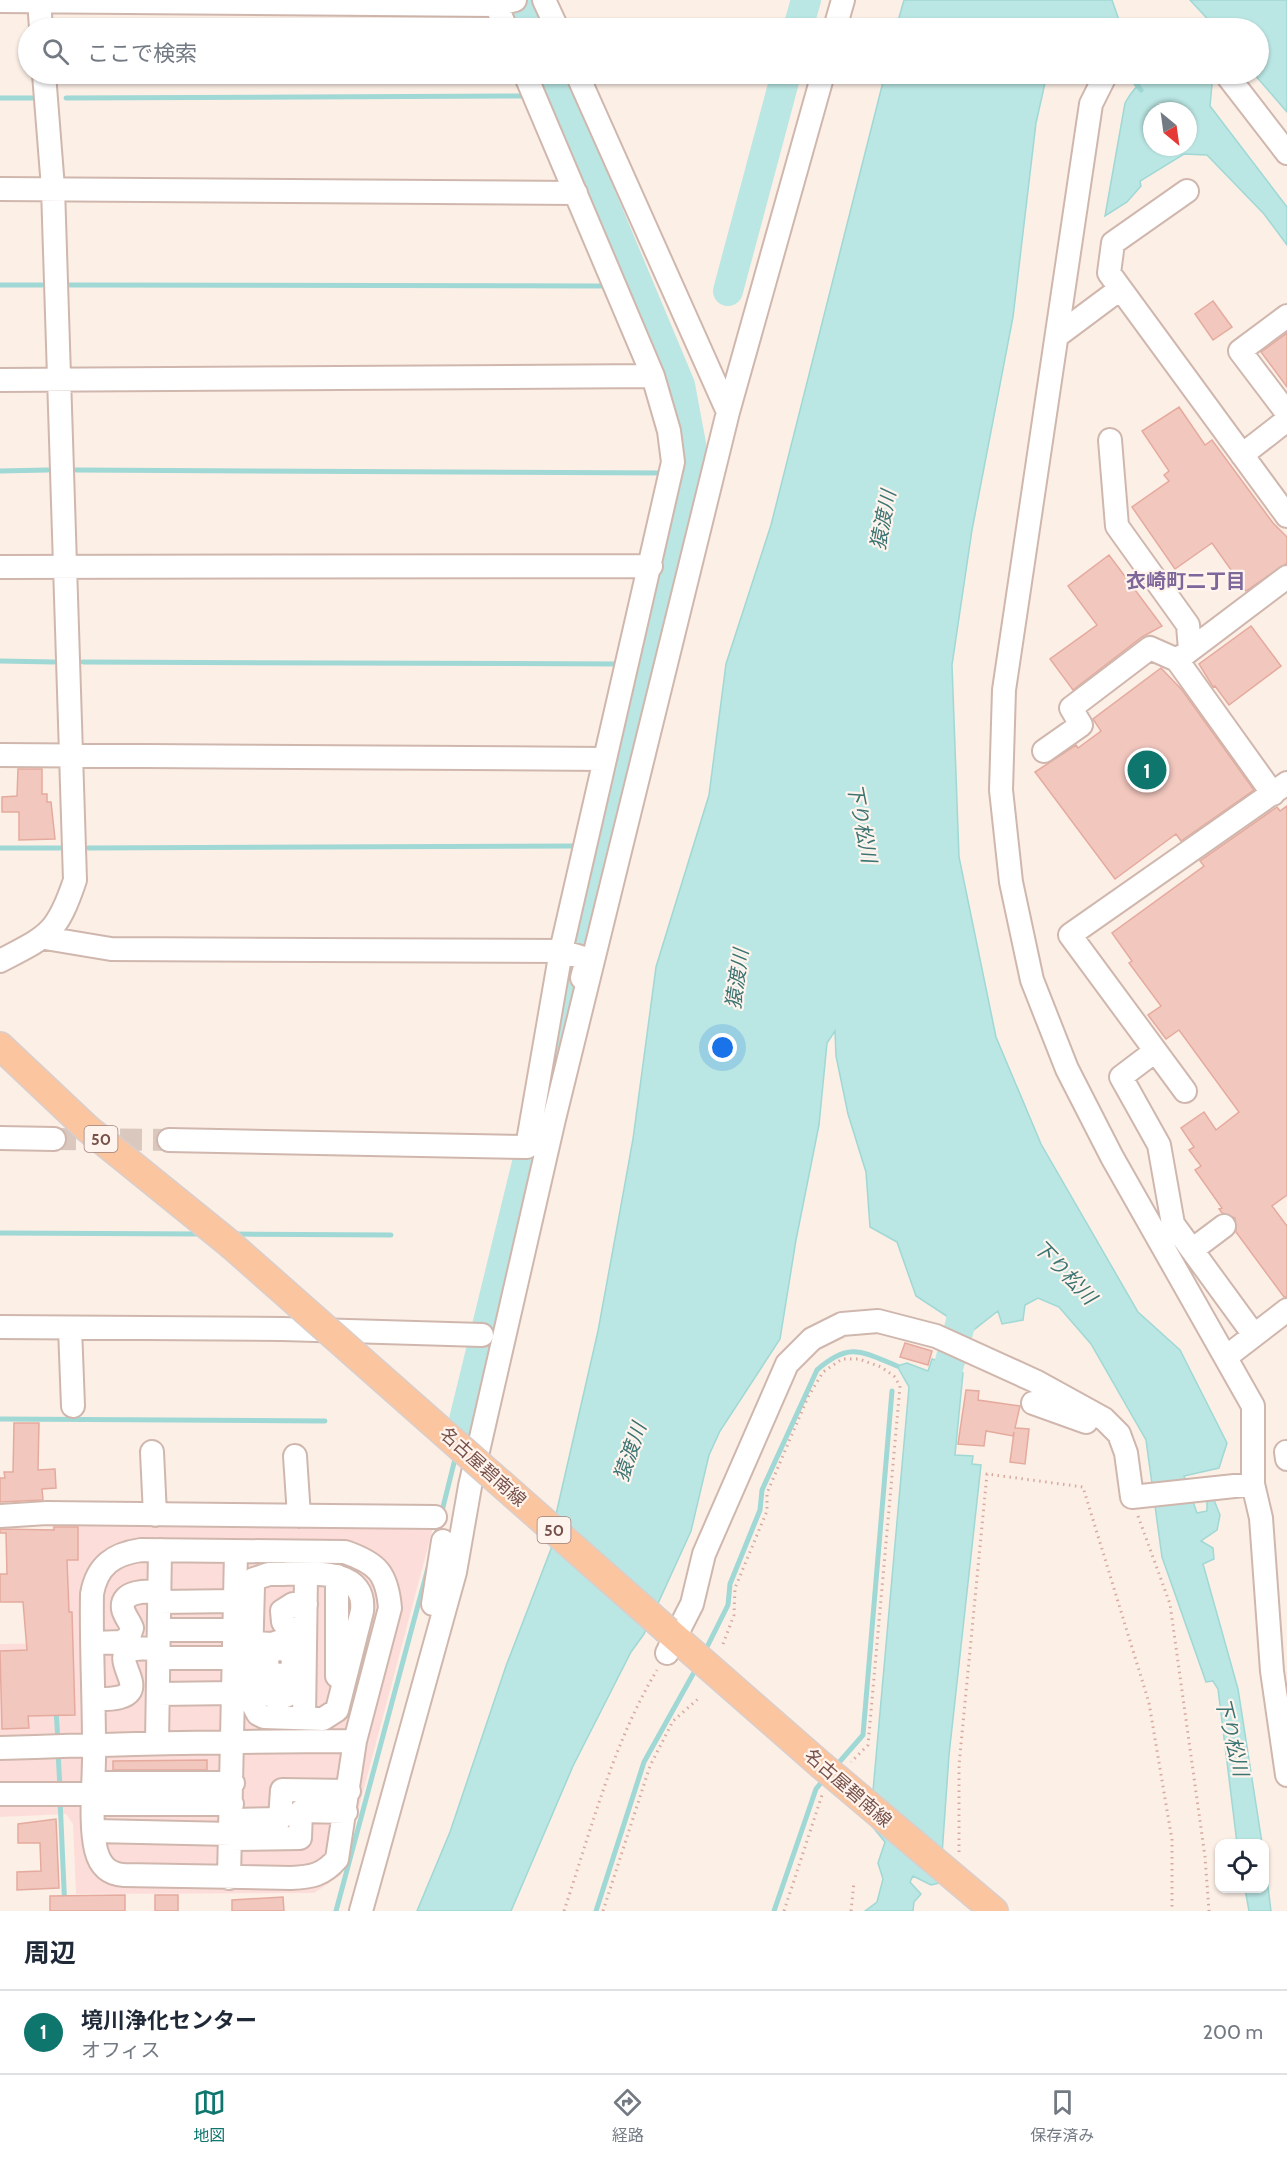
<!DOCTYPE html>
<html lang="ja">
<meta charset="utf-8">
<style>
body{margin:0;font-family:Cabin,"Noto Sans JP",sans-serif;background:#f6f6f7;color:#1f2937}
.controls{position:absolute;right:18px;bottom:18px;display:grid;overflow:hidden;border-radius:12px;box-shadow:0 2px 4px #0004}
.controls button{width:54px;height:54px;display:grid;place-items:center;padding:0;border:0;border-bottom:2px solid #e0e1e3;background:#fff;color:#1f2937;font:30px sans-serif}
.compass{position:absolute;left:1143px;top:102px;width:54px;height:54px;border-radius:50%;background:#fff;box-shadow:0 2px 4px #0004;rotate:151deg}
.you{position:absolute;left:723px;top:1048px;width:21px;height:21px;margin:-15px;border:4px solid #fff;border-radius:50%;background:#1a73e8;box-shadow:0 0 0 9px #1a73e833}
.badge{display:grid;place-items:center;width:39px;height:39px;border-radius:50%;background:#0f766e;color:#fff;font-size:20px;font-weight:700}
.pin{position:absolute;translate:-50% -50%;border:3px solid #fff;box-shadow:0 2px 6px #0006}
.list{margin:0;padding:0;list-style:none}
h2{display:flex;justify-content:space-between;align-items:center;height:78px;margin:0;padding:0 24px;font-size:26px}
h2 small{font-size:20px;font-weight:400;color:#747a83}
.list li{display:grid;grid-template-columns:39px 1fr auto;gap:18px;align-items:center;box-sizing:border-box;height:84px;padding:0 24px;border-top:2px solid #e0e1e3}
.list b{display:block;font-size:22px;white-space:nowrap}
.list p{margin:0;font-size:20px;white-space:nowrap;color:#747a83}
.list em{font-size:20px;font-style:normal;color:#747a83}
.icon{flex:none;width:33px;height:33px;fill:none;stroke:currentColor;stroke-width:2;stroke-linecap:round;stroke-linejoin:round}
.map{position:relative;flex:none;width:1287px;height:1911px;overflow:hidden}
.search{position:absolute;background:#fff;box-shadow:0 2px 4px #0004;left:18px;right:18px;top:18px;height:66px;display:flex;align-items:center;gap:15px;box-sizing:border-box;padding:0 21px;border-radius:33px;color:#747a83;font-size:22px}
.sheet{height:162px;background:#fff}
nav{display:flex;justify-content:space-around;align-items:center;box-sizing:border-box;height:84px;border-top:2px solid #e0e1e3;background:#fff;font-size:16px;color:#747a83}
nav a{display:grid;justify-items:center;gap:3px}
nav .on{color:#0f766e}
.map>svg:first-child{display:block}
.commercial{fill:#fdddda}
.water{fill:#bae6e3;stroke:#a0d8d5;stroke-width:1.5;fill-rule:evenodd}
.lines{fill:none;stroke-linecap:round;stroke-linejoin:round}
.stream{stroke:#a0d8d5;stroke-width:5}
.river{stroke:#bae6e3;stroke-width:30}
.building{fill:#f2c7be;stroke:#e5aa9e;stroke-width:1.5}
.minor-tunnel{stroke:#dac8bf;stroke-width:22;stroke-dasharray:22 11;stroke-linecap:butt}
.minor-casing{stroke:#d0b7ae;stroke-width:26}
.major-casing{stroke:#d9cecc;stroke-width:30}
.path{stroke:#d7aaa0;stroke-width:3;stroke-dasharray:1.5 4.5;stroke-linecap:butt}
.minor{stroke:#fff;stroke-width:22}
.major{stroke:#fbc59f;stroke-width:27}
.major-bridge-casing{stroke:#d9cecc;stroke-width:30;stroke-linecap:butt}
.major-bridge{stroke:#fbc59f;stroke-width:27}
.labels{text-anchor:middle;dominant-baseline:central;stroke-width:4.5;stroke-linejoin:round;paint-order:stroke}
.shield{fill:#fff4ed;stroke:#9f827b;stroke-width:1.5}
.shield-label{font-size:16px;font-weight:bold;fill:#76514a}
.street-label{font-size:18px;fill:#76514a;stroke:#fff4ed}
.water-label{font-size:20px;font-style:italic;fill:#3b7472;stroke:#fff4ed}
.neighbourhood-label{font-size:20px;font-weight:bold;fill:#7d669a;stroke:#fff4ed}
</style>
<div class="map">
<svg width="1287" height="1911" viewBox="0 0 1287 1911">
<rect width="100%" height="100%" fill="#fcefe6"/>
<path class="commercial" d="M52 1520 434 1524 341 1875 314 1893 76 1894 73 1824 66 1814 0 1817V1644L56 1643Z"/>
<path class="water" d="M904 0H1112L1120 23 1113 28H896Z
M1190 0H1287V112L1254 74H1258V28H1216Z
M885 74H1047L1036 123 1013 317 972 530 952 665 959 857 996 1037 1041 1144 1138 1312 1180 1350 1227 1443 1219 1468 1184 1476 1197 1513 1207 1511V1501L1214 1500 1220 1515 1217 1530 1201 1541 1213 1548 1214 1559 1203 1564 1238 1689 1262 1843H1237L1218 1689 1213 1681 1206 1682 1162 1557 1146 1440 1091 1344 1059 1307 1038 1298 1025 1305 1023 1320 1002 1324 998 1311 971 1332 916 1296 897 1242 870 1227 866 1172 848 1114 836 1056 835 1031 827 1043 819 1125 796 1240 780 1339 720 1431 709 1455 691 1531 644 1634 631 1652 573 1766 511 1911H417L450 1832 506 1666 551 1549 554 1523 598 1331 620 1211 633 1139 656 967 709 795 726 664 771 525Z
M1182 74H1199L1212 84 1210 106 1287 207V245L1264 214 1207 155 1184 154 1140 181 1141 186 1127 202 1105 216 1125 103C1139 77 1152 76 1179 78ZM1152 111H1188V147H1152Z
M943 1349 960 1359 955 1369 963 1373 955 1455 973 1456 972 1464 981 1465 949 1755 940 1883 931 1885 913 1876 910 1882 921 1894 914 1902 913 1911H865L877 1902 883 1879 878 1863 885 1842 867 1820 873 1791 909 1387 897 1366 907 1363 928 1371 932 1359 939 1361Z
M1265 1862 1271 1911H1249L1245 1889 1264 1888Z"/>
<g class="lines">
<path class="stream" d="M1128 74 1141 90
M541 96H560
M0 98H32
M66 98 529 96
M0 285H42
M70 285 602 286
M631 286H639
M76 470 665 473
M0 471 48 470
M675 473H691
M0 661 54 662
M83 662 621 664
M633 664H645
M0 848H60
M88 848 578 846
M0 1233 201 1234
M234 1234 391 1235
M0 1419 325 1421
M460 1437 463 1424
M435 1539 456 1455
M704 1653 728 1605 730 1584 760 1510 762 1490 817 1370C849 1342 861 1351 897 1366
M56 1709 58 1742
M58 1751 60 1789
M835 1767 863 1735 892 1391
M60 1799 65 1911
M336 1911 428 1568
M596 1911 644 1762 697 1667
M774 1911 816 1789 824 1779"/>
<path class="river" d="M519 0 531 28
M798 28 806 0
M550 74 680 385 694 460 552 1056
M728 291 786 74
M947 1372 960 1325 968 1284
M463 1424 538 1118"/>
</g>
<path class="building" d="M1213 301 1232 327 1213 340 1195 314Z
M1287 333V387L1261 352Z
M1179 407 1205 445 1212 440 1273 523 1287 537V563L1246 591 1212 543 1175 569 1132 507 1169 481 1164 475 1169 471 1142 431Z
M1109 555 1162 626 1142 637 1073 690 1050 659 1097 625 1068 586Z
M1251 626 1281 666 1229 705 1215 686 1213 687 1199 664Z
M1161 668 1182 690 1254 790 1181 841 1176 834 1115 879 1035 772 1076 745 1078 748 1101 731 1093 719Z
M18 769H42V794H47V802H51L55 839 19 840V812H2V797L17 796Z
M1287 806V1195L1272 1206 1287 1226V1297H1284L1236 1232 1235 1218 1222 1213 1219 1209 1222 1208 1195 1170 1201 1166 1189 1150 1194 1147 1181 1128 1204 1112 1216 1130 1239 1112 1179 1030 1166 1039 1148 1015 1161 1006 1129 963 1132 961 1112 933 1204 866 1200 861 1277 807 1280 811Z
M905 1343 932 1351 928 1365 900 1357Z
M966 1390 979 1391 978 1400 1020 1406 1015 1428 1029 1429 1025 1464 1010 1462 1014 1432 1013 1436 986 1431 984 1446 958 1444Z
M14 1423H39L38 1470 55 1469 56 1488 42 1489 43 1500 0 1502V1478H5L4 1472H13Z
M54 1527H78V1560H67L69 1612H72L75 1715 28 1716 29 1728 2 1729 0 1651 27 1650 23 1602H0V1574H7L6 1533H0V1529L54 1530Z
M207 1760V1770H113V1761Z
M56 1819 59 1888 17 1890V1872L41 1871 40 1843H18V1824Z
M125 1895V1911H50V1896Z
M155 1895H178V1911H155Z
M283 1897 284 1911H232V1900Z"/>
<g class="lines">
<path class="minor-tunnel" d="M54 1139 169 1140"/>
<g class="minor-casing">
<path id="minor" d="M39 0 41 28
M494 0 506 28
M544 0 557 28
M0 1 496 5 515 0
M835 28 843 0
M577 74 728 412
M1106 74 1091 104 1004 690 1001 790 1011 882 1032 980 1067 1069 1112 1157 1253 1406V1484L1261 1518 1272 1671 1287 1775
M1226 74 1287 153
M0 189 576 193
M1187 191 1113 243 1109 273 1287 516
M1287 316 1240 351 1287 413
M1057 336 1120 289
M0 380 653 376
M1110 440 1117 526 1188 625 1190 650
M1242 455 1287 420
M0 567 651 566
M1044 751 1081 725 1071 708 1150 648 1177 660
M0 755 605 759 673 462 669 431 653 376 525 74
M1273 794 1177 660 1287 577
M45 938 111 949 561 951 605 759
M0 961C48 936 57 934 75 880L53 188 44 74
M1154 1052 1121 1077 1159 1145 1173 1224 1254 1335
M1185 1091 1070 935 1287 783
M0 1138 54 1139
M169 1140 527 1147 561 951 587 959 582 978
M1192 1250 1224 1226
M0 1327 282 1329 482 1335
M70 1328 73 1406
M1226 1357 1287 1310
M1033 1403 1086 1422
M152 1452 155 1515
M1286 1452 1287 1459
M295 1456 299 1516
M0 1516 47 1513 435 1517
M269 1574C301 1575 367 1563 362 1611L337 1710 323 1719 264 1717 258 1714 250 1699 253 1586 254 1579Z
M159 1602 235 1601
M433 1604 443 1541
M159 1630H235
M93 1643 121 1642 129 1637 132 1628C130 1622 124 1615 123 1609 120 1590 148 1591 159 1592
M252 1643 272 1644 286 1639 289 1629 283 1622 282 1611 293 1604H306
M267 1662a13 13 0 1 1 26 0a13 13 0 1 1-26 0Z
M667 1653 692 1604 704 1554 787 1364 812 1339 842 1324 878 1321 936 1336 1035 1381 1104 1419 1119 1434 1126 1453 1132 1497 1253 1484
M158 1658H235
M276 1675 268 1686 272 1696 279 1698 286 1696 292 1686 289 1679 281 1675
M337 1676V1576
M158 1694 234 1693
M94 1699C171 1702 99 1656 135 1649 142 1648 151 1649 158 1649
M304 1718 306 1575
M157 1743 160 1550
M0 1748C118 1744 237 1741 355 1741L337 1859C323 1875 312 1877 291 1878L124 1875C109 1874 100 1866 96 1850 89 1821 95 1775 94 1745 94 1694 91 1644 92 1594 97 1565 114 1554 141 1550L345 1552C377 1563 387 1573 390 1608L355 1741
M94 1783H233
M0 1794H93
M94 1804H232
M231 1820 280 1819 282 1790 349 1791
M95 1831 231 1834
M231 1839 300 1838 301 1811 346 1812
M229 1878 236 1552
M361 1911 455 1572 470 1486 554 1119 728 412 823 74"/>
</g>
<g class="major-casing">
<path id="major" d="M0 1046 88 1129 230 1244
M668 1631 821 1765
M839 1780 994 1911"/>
</g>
<path class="path" d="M1138 1516 1170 1604 1205 1857 1209 1911
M723 1644 734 1615 735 1588 767 1511V1493L808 1397 823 1372 842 1359H859L881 1367 894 1376 900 1386 868 1745 851 1762
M959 1852V1765L987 1474 1083 1487 1149 1703 1172 1840V1911
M564 1911C591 1830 613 1743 657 1670
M603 1911 650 1766 673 1721 698 1699
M784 1911 822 1795
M851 1911 854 1882"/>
<use href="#minor" class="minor"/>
<use href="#major" class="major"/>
<g class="major-bridge-casing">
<path id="major-bridge" d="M230 1244 668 1631
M821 1765 839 1780"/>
</g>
<use href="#major-bridge" class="major-bridge"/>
</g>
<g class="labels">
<g class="shield">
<rect x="84.5" y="1126" width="33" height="26" rx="4.5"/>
<rect x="537.5" y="1517" width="33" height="26" rx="4.5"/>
</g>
<g class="shield-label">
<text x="101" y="1139">50</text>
<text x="554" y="1530">50</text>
</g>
<g class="street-label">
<text transform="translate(483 1467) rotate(42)">名古屋碧南線</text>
<text transform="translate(848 1788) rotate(41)">名古屋碧南線</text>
</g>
<g class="water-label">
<text transform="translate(883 520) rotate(-79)">猿渡川</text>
<text transform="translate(862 823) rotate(79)">下り松川</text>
<text transform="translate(737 979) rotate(-82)">猿渡川</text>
<text transform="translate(1065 1272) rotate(46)">下り松川</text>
<text transform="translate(630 1452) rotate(-71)">猿渡川</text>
<text transform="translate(1232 1737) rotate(76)">下り松川</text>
</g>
<g class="neighbourhood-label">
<text x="1186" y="581">衣崎町二丁目</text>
</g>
</g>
</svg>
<div class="controls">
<button><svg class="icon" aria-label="locate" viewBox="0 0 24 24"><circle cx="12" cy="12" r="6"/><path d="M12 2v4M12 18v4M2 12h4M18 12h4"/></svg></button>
</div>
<svg class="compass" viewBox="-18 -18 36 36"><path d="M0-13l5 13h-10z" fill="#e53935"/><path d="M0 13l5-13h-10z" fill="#747a83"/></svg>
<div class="you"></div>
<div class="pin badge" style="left:1147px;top:770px">1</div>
<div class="search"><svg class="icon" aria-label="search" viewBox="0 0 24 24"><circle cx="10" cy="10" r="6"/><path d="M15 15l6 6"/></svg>ここで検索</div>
</div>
<section class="sheet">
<h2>周辺<small></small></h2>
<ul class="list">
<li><span class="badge">1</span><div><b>境川浄化センター</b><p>オフィス</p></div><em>200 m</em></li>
</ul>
</section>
<nav>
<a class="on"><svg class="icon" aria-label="map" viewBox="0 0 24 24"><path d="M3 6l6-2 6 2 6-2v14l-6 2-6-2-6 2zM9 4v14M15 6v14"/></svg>地図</a>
<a><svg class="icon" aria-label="directions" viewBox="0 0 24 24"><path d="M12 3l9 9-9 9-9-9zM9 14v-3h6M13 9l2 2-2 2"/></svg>経路</a>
<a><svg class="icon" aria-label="saved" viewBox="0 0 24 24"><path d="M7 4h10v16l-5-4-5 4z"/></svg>保存済み</a>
</nav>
